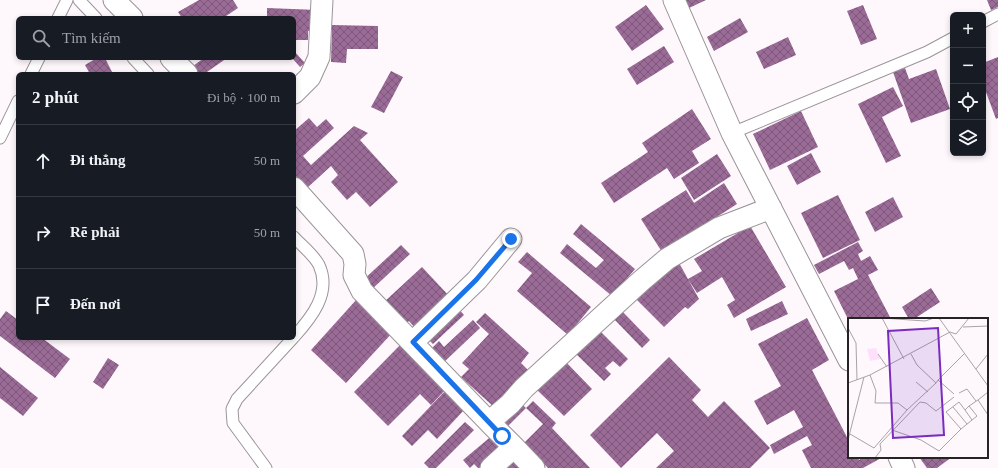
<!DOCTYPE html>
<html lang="vi">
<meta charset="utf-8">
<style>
body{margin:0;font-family:"Times New Roman",serif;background:#20242c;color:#f1f3f6}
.controls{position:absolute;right:12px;top:12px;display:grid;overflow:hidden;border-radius:6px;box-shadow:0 2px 6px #0003}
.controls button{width:36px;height:36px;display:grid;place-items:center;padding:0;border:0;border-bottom:1px solid #363941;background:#171b24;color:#f1f3f6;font:20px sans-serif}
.stop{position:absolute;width:12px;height:12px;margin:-9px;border:3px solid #1a73e8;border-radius:50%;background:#fff}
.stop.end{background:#1a73e8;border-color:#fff;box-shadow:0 1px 4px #0008}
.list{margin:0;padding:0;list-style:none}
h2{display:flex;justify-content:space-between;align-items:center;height:52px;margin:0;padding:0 16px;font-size:17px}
h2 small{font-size:13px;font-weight:400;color:#9ea1a6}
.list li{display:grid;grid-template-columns:26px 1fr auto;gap:12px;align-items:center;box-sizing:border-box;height:72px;padding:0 16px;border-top:1px solid #363941}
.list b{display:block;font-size:15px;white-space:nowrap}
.list em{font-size:13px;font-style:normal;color:#9ea1a6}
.icon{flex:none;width:22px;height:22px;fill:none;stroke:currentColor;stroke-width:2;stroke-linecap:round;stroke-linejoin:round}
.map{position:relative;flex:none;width:998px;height:468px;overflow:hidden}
.search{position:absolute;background:#171b24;box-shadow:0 2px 6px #0003;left:16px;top:16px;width:280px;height:44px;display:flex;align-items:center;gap:10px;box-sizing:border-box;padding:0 14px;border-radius:6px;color:#9ea1a6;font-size:15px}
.panel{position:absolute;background:#171b24;box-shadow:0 2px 6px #0003;left:16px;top:72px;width:280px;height:268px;border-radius:6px}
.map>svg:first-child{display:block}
.building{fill:url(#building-cross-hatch)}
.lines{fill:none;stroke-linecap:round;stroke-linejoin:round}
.lane-casing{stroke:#9a9499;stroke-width:13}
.street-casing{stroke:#9a9499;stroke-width:23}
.lane{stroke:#fff;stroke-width:11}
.street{stroke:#fff;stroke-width:21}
.route{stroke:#1a73e8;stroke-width:5}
.inset-road{fill:none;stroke:#a7a3a6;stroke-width:1}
.view{fill:#7b2cbf;fill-opacity:0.15;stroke:#7b2cbf;stroke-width:2}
.inset-edge{fill:none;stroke:#252324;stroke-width:2}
</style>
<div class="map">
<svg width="998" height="468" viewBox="0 0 998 468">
<defs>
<pattern id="building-cross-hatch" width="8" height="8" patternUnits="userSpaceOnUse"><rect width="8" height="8" fill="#9a6b96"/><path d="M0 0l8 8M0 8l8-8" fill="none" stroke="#7d587a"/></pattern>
</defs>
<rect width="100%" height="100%" fill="#fef8fd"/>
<path class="building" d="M199 0H233L238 8 223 18H182L178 12Z
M683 0H706L687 9Z
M987 0H998V7L991 10Z
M646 5 664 29 632 51 615 27Z
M863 5 877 39 861 45 847 11Z
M267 8 318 10 317 32 308 31V40H294V18H267Z
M740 18 748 32 714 51 707 37Z
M332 25 378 26V49H347L346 63 331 62Z
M788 37 796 55 764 69 756 52Z
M664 46 674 62 637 85 627 69Z
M294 51 305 63 300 67 292 58H294Z
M998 57V118L996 119 983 84V63Z
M97 58H105L113 74H90L85 65Z
M204 58H227L204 74H198L193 66Z
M905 68 909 79 936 69 950 109 911 123 893 72Z
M391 71 403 77 384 113 371 107Z
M893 87 903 106 882 117 901 156 886 163 858 104Z
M692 109 711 139 692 151 699 163 674 179 667 168 614 203 601 183 648 152 642 143Z
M801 111 818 147 770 170 753 134Z
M309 118 317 127 326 119 334 128 303 156 311 165 354 126 368 133 360 140 398 182 370 207 356 192 347 200 331 182 338 175 331 166 307 188 294 174V131Z
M811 153 821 172 797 185 787 166Z
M717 154 731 176 694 200 681 178Z
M724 183 737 204 662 252 641 219 686 190 694 203Z
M838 195 860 240 823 258 801 213Z
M893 197 903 217 875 232 865 212Z
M581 224 635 269 612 296 560 253 567 244 596 268 604 260 573 234Z
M749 224 786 287 734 318 727 305 735 300 722 277 697 293 688 279 702 271 694 259 738 233 737 231Z
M858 242 863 251 858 254 861 261 870 256 878 270 868 275 891 319H848L834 291 858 279 853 268 849 270 844 261 819 274 814 265Z
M401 245 410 254 371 290 362 281Z
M527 252 591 307 568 335 517 291 532 273 518 262Z
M678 261 699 299 688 309 685 307 664 327 635 298Z
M422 267 451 298 417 330 409 321 404 326 383 303Z
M931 288 940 302 914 319H909L902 307Z
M357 299 393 332 346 383 311 350Z
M782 301 788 314 751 331 746 319Z
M457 307 464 315 433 344 425 336Z
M621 310 650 340 642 348 613 318Z
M6 311 18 320V338H42L70 359 55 378 0 336V319Z
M485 313 529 353 521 363 529 371 495 408 461 377 469 369 462 363 489 334 476 322Z
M807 318 829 360 812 370 849 441V457H858L859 460 864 457H883L863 468H811L802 450 812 445 807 436 774 454 770 445 803 427 794 410 767 425 754 401 781 386 758 344Z
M473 320 480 328 442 364 430 350 439 341 444 347Z
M599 330 628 359 620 367 613 361 605 368 611 374 604 381 576 354Z
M402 343 447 388 431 405 420 394 388 426 354 392Z
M669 357 701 390 692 400 708 417 724 401 770 448 750 468H656L674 451 657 433 621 468 590 435Z
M108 358 119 365 103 389 93 382Z
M564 360 592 389 564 416 535 388Z
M0 367 38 398 23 416 0 398Z
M446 390 465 409 437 439 428 430 412 446 402 436Z
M519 401 526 408 506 428 499 421Z
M533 401 556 423 552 428 590 468H548L524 443 543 424 526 408Z
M465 422 474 430 436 468H429L424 463Z
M494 434 505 447 481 468H478L474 464 470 468 463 460Z
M511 456 522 465 519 468H500Z
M919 457H952L937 468H927Z"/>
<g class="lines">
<g class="lane-casing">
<path id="lane" d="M79 0 96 18
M58 18 67 0
M983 22 998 14
M133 58 148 74
M31 74 39 58
M732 133 927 52 953 38
M0 138 18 101
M294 237C301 245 314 255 319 265 332 293 311 318 294 337
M266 468 233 423 232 409 237 399 293 338"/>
</g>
<g class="street-casing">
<path id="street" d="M114 0 132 18
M674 0 732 133 849 360
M171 58 187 74
M294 93 310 77 319 57 322 0
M294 188 353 254 355 264 354 275 362 291 489 422
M413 342 477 280 511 239
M514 447 534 468
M899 457 904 468
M491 468 514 447 489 422 510 404 524 388 641 281 667 259 719 228 771 208"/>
</g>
<use href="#lane" class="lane"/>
<use href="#street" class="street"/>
</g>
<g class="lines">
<path class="route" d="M502 436 413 342 476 280 511 239"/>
</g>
<g transform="translate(848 318)">
<rect width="140" height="140" fill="#fef8fd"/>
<path d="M28 30 32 41 22 43 19 31Z" fill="#ffe0fb"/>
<path class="inset-road" d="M34 0 77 3 86 0M34 0 56 41M91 0 140 68M115 9 140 8M0 10 8 25 9 62M30 36 39 49M63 36 69 47 88 65 90 62 106 76M128 51 140 36M22 57 28 73 27 85H50L59 92M90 62 117 35M68 64 80 74M0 65 22 57 102 14 108 16 121 0M111 75 119 71 128 83M130 82 140 97M121 88 129 98 113 111 98 94 111 84 117 92 121 88 130 82 140 74M105 89 119 106M117 92 124 102M44 112 73 122 91 133 113 111M2 116 26 130 59 92 88 65M0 122 16 59M27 140 33 132 32 126 72 84 78 85 88 93 106 79"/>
<path class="view" d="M90 10 96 117 45 120 40 13Z"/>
<rect width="140" height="140" class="inset-edge"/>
</g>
</svg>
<div class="controls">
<button>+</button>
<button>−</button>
<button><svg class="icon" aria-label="locate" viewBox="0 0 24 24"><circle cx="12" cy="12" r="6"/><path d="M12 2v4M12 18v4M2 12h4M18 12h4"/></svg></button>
<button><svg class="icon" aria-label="layers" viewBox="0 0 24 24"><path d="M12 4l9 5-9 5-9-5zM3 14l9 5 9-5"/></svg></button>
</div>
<div class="stop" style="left:502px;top:436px"></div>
<div class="stop end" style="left:511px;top:239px"></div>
<div class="search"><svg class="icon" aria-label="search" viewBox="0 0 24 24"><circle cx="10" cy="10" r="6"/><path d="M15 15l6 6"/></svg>Tìm kiếm</div>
<section class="panel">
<h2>2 phút<small>Đi bộ · 100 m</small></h2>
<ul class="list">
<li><svg class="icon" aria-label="ahead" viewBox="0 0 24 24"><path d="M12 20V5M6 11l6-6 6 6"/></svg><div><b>Đi thẳng</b></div><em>50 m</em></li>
<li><svg class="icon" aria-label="right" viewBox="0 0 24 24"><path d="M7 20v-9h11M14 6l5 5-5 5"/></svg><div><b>Rẽ phải</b></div><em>50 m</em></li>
<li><svg class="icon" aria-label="arrive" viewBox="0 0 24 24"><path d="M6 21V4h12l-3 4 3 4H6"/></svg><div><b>Đến nơi</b></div></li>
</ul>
</section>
</div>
